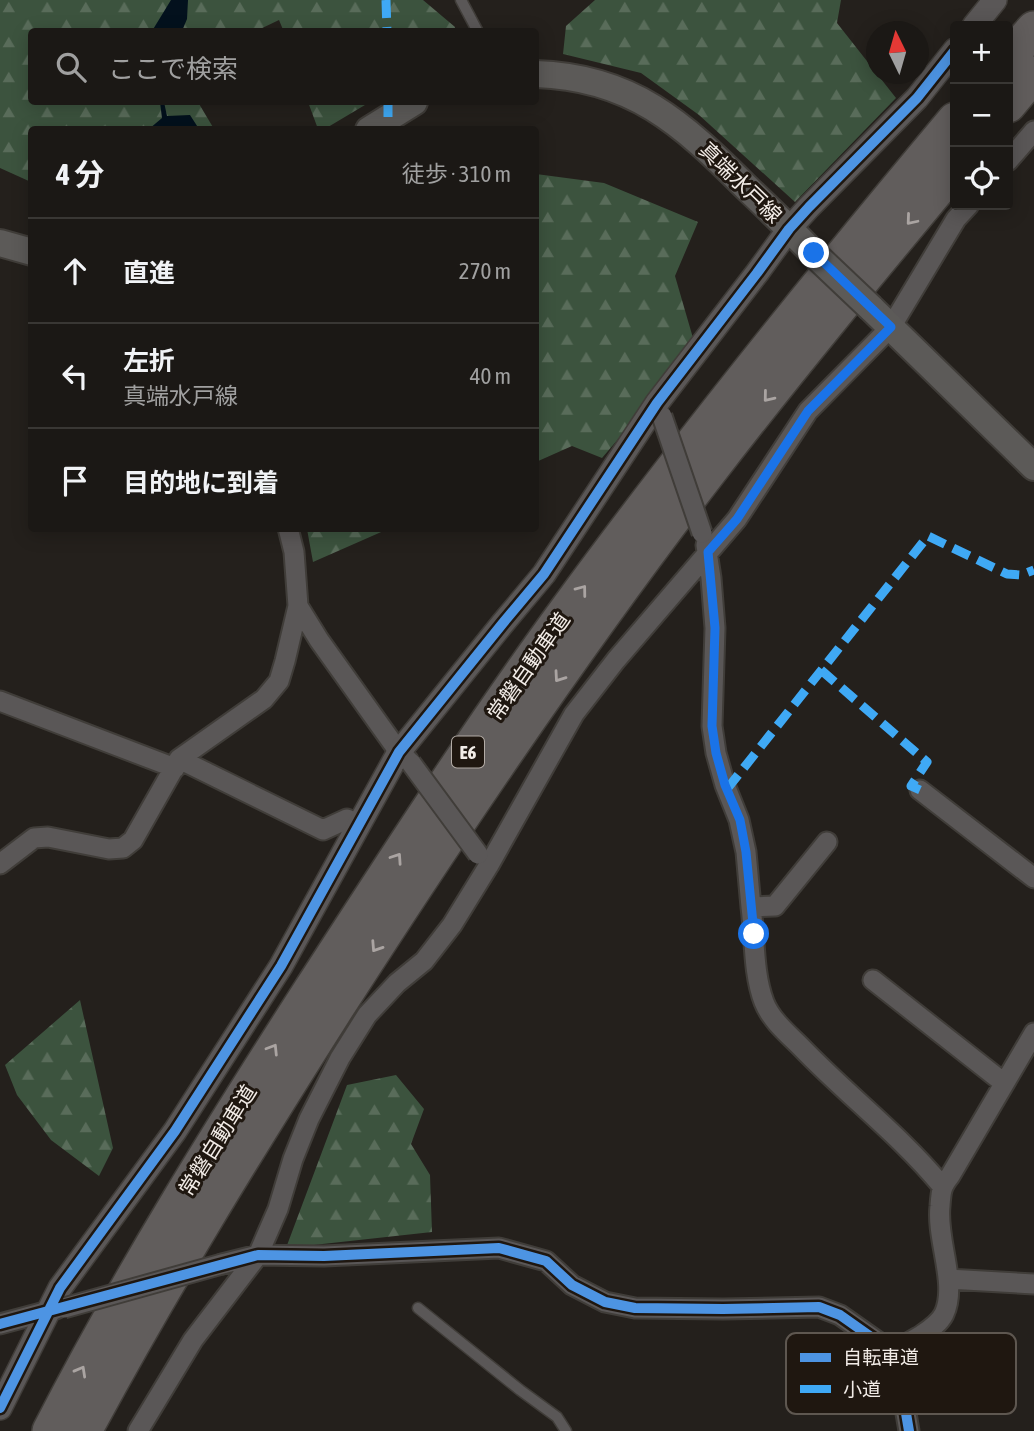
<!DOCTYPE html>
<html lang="ja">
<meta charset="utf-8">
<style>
body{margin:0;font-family:"Asap Condensed","Noto Sans JP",sans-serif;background:#282522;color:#f1f3f6}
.controls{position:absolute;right:21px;top:21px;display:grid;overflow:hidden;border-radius:7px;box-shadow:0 4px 18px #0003}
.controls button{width:63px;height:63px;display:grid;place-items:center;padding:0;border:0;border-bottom:2px solid #393734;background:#1b1815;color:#f1f3f6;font:35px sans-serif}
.compass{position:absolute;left:866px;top:21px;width:63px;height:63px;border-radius:50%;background:#1b1815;box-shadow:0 4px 18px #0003;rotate:355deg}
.stop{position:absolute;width:21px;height:21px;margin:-16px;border:5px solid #1a73e8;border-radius:50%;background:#fff}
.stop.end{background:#1a73e8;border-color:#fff;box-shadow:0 2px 7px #0008}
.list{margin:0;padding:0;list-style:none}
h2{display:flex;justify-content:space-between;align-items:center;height:91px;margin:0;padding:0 28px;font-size:30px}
h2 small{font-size:23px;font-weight:400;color:#a0a0a0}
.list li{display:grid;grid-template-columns:46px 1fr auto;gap:21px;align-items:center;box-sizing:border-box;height:105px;padding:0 28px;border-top:2px solid #393734}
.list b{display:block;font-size:26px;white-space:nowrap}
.list p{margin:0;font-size:23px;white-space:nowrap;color:#a0a0a0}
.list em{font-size:23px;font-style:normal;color:#a0a0a0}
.icon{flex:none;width:38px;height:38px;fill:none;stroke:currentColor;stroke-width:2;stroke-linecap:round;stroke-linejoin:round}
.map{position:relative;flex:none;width:1034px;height:1431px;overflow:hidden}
.search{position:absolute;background:#1b1815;box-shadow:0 4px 18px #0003;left:28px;top:28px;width:511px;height:77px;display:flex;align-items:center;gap:18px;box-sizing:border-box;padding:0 24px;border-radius:7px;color:#a0a0a0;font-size:26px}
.panel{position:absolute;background:#1b1815;box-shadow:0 4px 18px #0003;left:28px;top:126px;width:511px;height:406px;border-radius:7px}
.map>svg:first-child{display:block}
.forest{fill:url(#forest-firs)}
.water{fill:#03111d}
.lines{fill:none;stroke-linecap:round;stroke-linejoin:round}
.service-casing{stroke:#403d39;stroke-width:13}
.minor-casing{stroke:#403d39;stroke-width:23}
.tertiary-casing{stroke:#403d39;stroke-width:26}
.secondary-casing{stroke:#403d39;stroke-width:30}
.motorway-casing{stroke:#403d39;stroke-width:38}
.service{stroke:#5a5757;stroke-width:10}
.minor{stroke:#5a5757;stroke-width:19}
.tertiary{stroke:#5a5757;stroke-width:23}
.secondary{stroke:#5c5a58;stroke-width:26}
.motorway{stroke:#615d5c;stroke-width:35}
.minor-bridge-casing{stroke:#403d39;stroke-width:23;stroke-linecap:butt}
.secondary-bridge-casing{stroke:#403d39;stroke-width:30;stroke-linecap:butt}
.minor-bridge{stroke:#5a5757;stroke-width:19}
.secondary-bridge{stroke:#5c5a58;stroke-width:26}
.quiet{stroke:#3fa9f5;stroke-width:9;stroke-dasharray:18 9;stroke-linecap:butt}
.cycleway-casing{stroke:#1f1710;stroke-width:15}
.cycleway{stroke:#4d94e3;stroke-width:10}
.oneway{stroke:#aaa4a2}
.route{stroke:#1a73e8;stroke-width:9}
.labels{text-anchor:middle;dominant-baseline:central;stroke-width:6;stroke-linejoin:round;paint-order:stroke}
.shield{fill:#1f1710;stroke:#b3aca6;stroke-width:2}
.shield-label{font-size:19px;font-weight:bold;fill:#f2ece7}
.street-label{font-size:21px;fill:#f2ece7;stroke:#1f1710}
.key{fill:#1f1710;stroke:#5e5750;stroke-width:2}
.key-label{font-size:19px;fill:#f2ece7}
</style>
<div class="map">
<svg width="1034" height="1431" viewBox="0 0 1034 1431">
<defs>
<pattern id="forest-firs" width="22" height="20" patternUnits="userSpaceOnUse" patternTransform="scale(1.75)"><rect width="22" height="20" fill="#3c533e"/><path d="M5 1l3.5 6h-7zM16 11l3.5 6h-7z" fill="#596c5a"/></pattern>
</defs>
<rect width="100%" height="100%" fill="#24201c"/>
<path class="forest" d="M0 0H423L455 27 454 32H284L279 20 256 31 32 32V102H198L214 129 32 130 31 182 0 168Z
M595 0H841L837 23 896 98 795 202 699 115 641 73 563 54 566 26Z
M308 102H370L323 130 318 129Z
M536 174 604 183 698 222 675 276 693 338 648 404 602 458 572 446 536 462Z
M307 529V528L388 529 313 562Z
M80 1000 113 1148 99 1176 51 1140 17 1095 5 1065Z
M396 1075 424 1109 411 1144 430 1175 432 1232 286 1248 347 1085Z"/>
<path class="water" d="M171 0H188L187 19 182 31H152Z
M160 102H164L167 116 190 115 199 129H149L162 118Z"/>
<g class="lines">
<g class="service-casing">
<path id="service" d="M461 0 478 32
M418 1308 520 1390 557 1417 566 1431"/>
</g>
<g class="minor-casing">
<path id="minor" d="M1008 161 1034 131
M288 528 294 552 298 606 319 640 399 752 408 760
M706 545 711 578 715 628 712 726 716 753 725 785 739 820 746 852 751 907 775 906 827 842
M0 701 175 768
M179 759 323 830 347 819 359 824
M920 790 1034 878
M0 864 34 838 48 837 109 849 123 848 133 840 179 759 264 699 279 681 285 661 298 606
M751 907C755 938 753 973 764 1002 771 1020 788 1034 801 1047 847 1095 900 1135 942 1186
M873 980 1004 1083
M222 1264 258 1255 324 1256 499 1248 546 1261 572 1285 605 1302 635 1308 723 1309 819 1307 840 1315 891 1351 898 1366 909 1431
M948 1279 1034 1284
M0 1324 56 1309
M891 1351C902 1347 910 1342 920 1336 929 1330 939 1324 944 1314 958 1284 936 1240 940 1206 941 1192 941 1187 950 1176L1034 1033
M138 1431 193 1340 258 1255 278 1209 293 1159 309 1119 340 1058 367 1015 397 983 424 961 452 925 489 865 574 714 616 660 737 519 808 411 891 327 956 219 969 205"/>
</g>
<g class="tertiary-casing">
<path id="tertiary" d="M974 26 995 0
M0 1408 60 1288 175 1131 281 966 399 752 503 623 544 574 657 403 757 273 789 229 809 207 917 98 955 50"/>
</g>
<g class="secondary-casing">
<path id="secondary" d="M536 74C632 77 682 123 747 188 769 209 791 230 812 252
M369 130 414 102
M0 243 32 252
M871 308 1034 467"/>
</g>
<g class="motorway-casing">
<path id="motorway" d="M1008 58 1034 29
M1008 105 1034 74
M50 1431C128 1279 219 1133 311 990 394 862 477 733 567 610 690 442 821 280 955 120
M84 1431C161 1288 246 1150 333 1013 451 829 574 647 707 474 787 370 871 269 955 168"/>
</g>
<use href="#service" class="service"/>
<use href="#minor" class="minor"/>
<use href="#tertiary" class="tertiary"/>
<use href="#secondary" class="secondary"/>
<use href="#motorway" class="motorway"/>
<g class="minor-bridge-casing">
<path id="minor-bridge" d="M662 416 702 533
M411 763 478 854
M64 1308 222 1264"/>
</g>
<g class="secondary-bridge-casing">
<path id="secondary-bridge" d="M812 252 871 308"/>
</g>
<use href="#minor-bridge" class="minor-bridge"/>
<use href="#secondary-bridge" class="secondary-bridge"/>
<path class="quiet" d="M386 0 387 32
M388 102V117
M821 670 927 762 911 786 920 790
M727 789 928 536 1007 574 1021 575 1034 570"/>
<g class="cycleway-casing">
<path id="cycleway" d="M0 1324 258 1255 324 1256 499 1248 546 1261 572 1285 605 1302 635 1308 723 1309 819 1307 840 1315 891 1351 898 1366 909 1431
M0 1408 60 1288 175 1131 281 966 399 752 503 623 544 574 657 403 757 273 789 229 809 207 917 98 955 50"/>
</g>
<use href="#cycleway" class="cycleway"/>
</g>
<defs><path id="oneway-chevron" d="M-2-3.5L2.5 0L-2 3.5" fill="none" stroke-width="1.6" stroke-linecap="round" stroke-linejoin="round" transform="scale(1.75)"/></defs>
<g class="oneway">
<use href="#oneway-chevron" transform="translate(911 220) rotate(130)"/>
<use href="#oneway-chevron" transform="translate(768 397) rotate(129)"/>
<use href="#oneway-chevron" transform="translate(582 590) rotate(-53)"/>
<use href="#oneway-chevron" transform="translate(559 677) rotate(125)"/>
<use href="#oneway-chevron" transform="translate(397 858) rotate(-56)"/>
<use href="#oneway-chevron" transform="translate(376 947) rotate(123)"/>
<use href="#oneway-chevron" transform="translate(273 1049) rotate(-58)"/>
<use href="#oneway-chevron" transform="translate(81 1371) rotate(-61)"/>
</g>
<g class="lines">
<path class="route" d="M754 934 746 852 740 820 725 785 716 753 712 726 715 628 708 552 737 519 808 411 891 327 814 253"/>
</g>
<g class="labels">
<rect class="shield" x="452" y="736.5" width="32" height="31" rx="5"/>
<g class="shield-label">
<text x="468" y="752">E6</text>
</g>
<g class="street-label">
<text transform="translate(741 182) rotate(44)">真端水戸線</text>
<text transform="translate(528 666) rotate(-55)">常磐自動車道</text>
<text transform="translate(217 1140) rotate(-58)">常磐自動車道</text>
</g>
</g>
<rect x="786" y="1333" width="230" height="81" rx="10" class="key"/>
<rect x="800" y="1353" width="31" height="9" fill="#4d94e3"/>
<rect x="800" y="1385" width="31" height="8" fill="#3fa9f5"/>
<g class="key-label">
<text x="843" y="1364">自転車道</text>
<text x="843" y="1396">小道</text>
</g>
</svg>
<div class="controls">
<button>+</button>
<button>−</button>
<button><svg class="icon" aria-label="locate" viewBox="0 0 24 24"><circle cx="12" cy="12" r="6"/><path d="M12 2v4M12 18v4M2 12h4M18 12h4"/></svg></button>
</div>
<svg class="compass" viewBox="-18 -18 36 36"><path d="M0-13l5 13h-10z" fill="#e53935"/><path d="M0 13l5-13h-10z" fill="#a0a0a0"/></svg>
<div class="stop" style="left:754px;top:934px"></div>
<div class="stop end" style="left:814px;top:253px"></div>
<div class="search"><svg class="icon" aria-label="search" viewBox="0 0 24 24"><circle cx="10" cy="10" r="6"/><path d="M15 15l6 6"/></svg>ここで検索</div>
<section class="panel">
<h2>4 分<small>徒歩 · 310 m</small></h2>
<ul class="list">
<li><svg class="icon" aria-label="ahead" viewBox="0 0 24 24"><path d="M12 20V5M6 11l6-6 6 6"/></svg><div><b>直進</b></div><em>270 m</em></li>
<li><svg class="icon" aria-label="left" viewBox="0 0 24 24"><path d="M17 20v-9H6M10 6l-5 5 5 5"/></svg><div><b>左折</b><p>真端水戸線</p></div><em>40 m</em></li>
<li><svg class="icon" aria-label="arrive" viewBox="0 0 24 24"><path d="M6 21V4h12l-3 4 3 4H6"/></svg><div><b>目的地に到着</b></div></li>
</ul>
</section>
</div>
